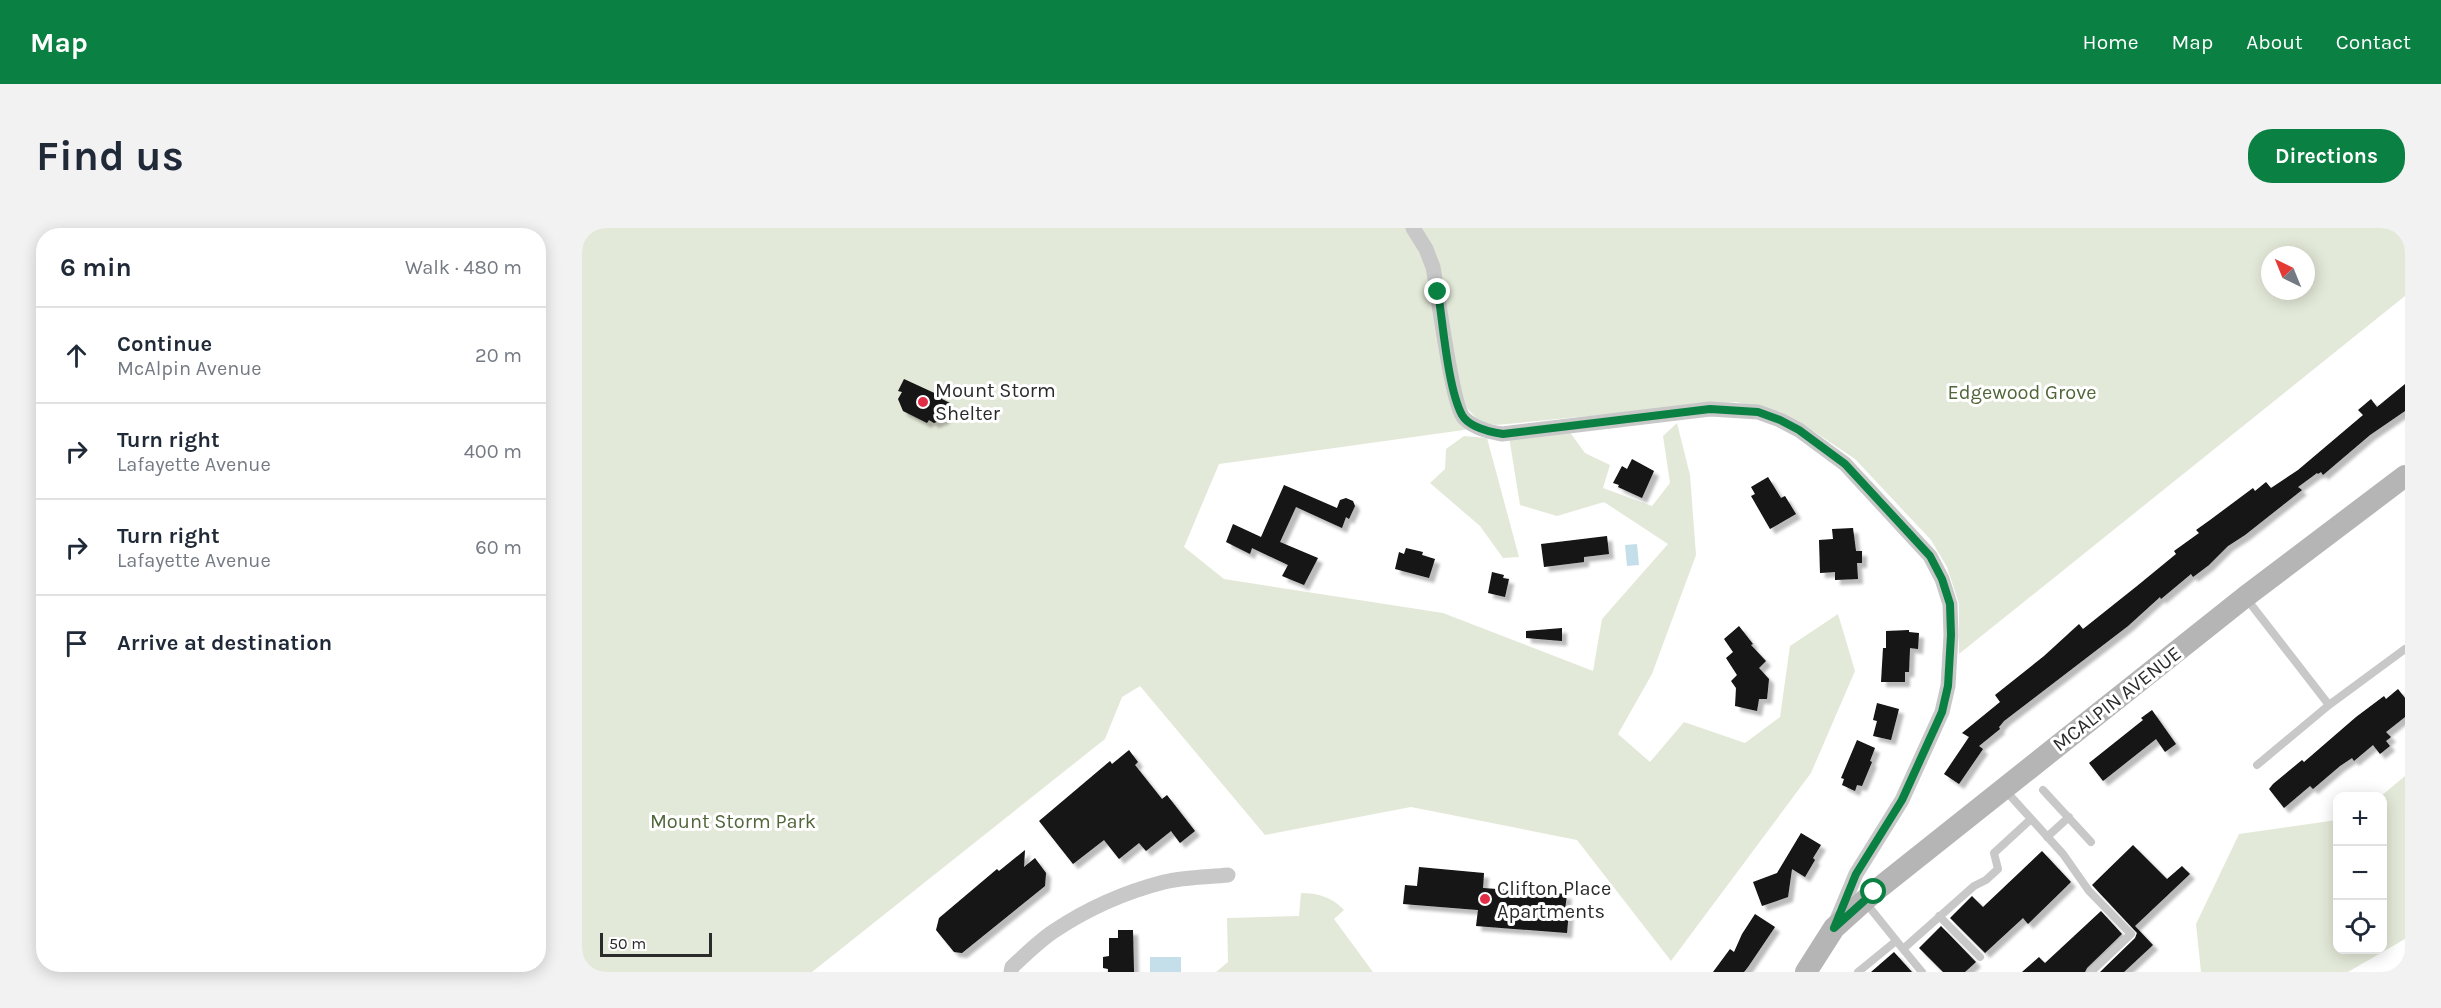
<!DOCTYPE html>
<meta charset="utf-8">
<style>
body{margin:0;font-family:Karla,sans-serif;background:#f2f2f3;color:#1f2937}
.controls{position:absolute;right:18px;bottom:18px;display:grid;overflow:hidden;border-radius:12px;box-shadow:0 3px 15px #0003}
.controls button{width:54px;height:54px;display:grid;place-items:center;padding:0;border:0;border-bottom:2px solid #e0e1e3;background:#fff;color:#1f2937;font:30px sans-serif}
.compass{position:absolute;left:1679px;top:18px;width:54px;height:54px;border-radius:50%;background:#fff;box-shadow:0 3px 15px #0003;rotate:317deg}
.scale{position:absolute;left:18px;bottom:15px;width:112px;box-sizing:border-box;padding-left:6px;border:3px solid #2b2b2b;border-top:0;font-size:16px;line-height:21px;white-space:nowrap;color:#2b2b2b;-webkit-text-stroke:4px #fff;paint-order:stroke}
.stop{position:absolute;width:18px;height:18px;margin:-14px;border:4px solid #0b8043;border-radius:50%;background:#fff}
.stop.end{background:#0b8043;border-color:#fff;box-shadow:0 2px 6px #0008}
.list{margin:0;padding:0;list-style:none}
h2{display:flex;justify-content:space-between;align-items:center;height:78px;margin:0;padding:0 24px;font-size:26px}
h2 small{font-size:20px;font-weight:400;color:#747a83}
.list li{display:grid;grid-template-columns:39px 1fr auto;gap:18px;align-items:center;box-sizing:border-box;height:96px;padding:0 24px;border-top:2px solid #e0e1e3}
.list b{display:block;font-size:22px;white-space:nowrap}
.list p{margin:0;font-size:20px;white-space:nowrap;color:#747a83}
.list em{font-size:20px;font-style:normal;color:#747a83}
.icon{flex:none;width:33px;height:33px;fill:none;stroke:currentColor;stroke-width:2;stroke-linecap:round;stroke-linejoin:round}
.map{position:relative;flex:none;width:1823px;height:744px;overflow:hidden;border-radius:24px}
header{display:flex;align-items:center;gap:36px;box-sizing:border-box;height:84px;padding:0 30px;background:#0b8043;color:#fff}
header strong{font-size:28px}
nav{display:flex;gap:33px;margin-inline-start:auto;font-size:21px}
.intro{display:flex;align-items:center;justify-content:space-between;box-sizing:border-box;height:144px;padding:0 36px}
h1{margin:0;font-size:42px}
.button{padding:15px 27px;border-radius:24px;background:#0b8043;color:#fff;font-size:21px;font-weight:700}
main{display:flex;gap:36px;padding:0 36px}
aside{flex:1;background:#fff;border-radius:24px;box-shadow:0 3px 15px #0003}
.map>svg:first-child{display:block}
.green{fill:#e3e9d8;fill-rule:evenodd}
.water{fill:#c4deea}
.building{fill:#121212;filter:url(#shadow)}
.lines{fill:none;stroke-linecap:round;stroke-linejoin:round}
.lane{stroke:#c8c8c8;stroke-width:8}
.street{stroke:#c8c8c8;stroke-width:15}
.secondary{stroke:#b5b5b5;stroke-width:22}
.route{stroke:#0b8043;stroke-width:8}
.poi-dot{fill:#e22d47;stroke:#fff;stroke-width:2}
.labels{text-anchor:middle;dominant-baseline:central;stroke-width:6;stroke-linejoin:round;paint-order:stroke}
.poi-label{font-size:20px;fill:#2b2b2b;stroke:#fff;text-anchor:start}
.park-label{font-size:20px;fill:#51663a;stroke:#fff}
.street-label{font-size:20px;fill:#2b2b2b;stroke:#fff}
</style>
<header>
<strong>Map</strong>
<nav><a>Home</a><a>Map</a><a>About</a><a>Contact</a></nav>
</header>
<div class="intro"><h1>Find us</h1><a class="button">Directions</a></div>
<main>
<aside>
<h2>6 min<small>Walk · 480 m</small></h2>
<ul class="list">
<li><svg class="icon" aria-label="ahead" viewBox="0 0 24 24"><path d="M12 20V5M6 11l6-6 6 6"/></svg><div><b>Continue</b><p>McAlpin Avenue</p></div><em>20 m</em></li>
<li><svg class="icon" aria-label="right" viewBox="0 0 24 24"><path d="M7 20v-9h11M14 6l5 5-5 5"/></svg><div><b>Turn right</b><p>Lafayette Avenue</p></div><em>400 m</em></li>
<li><svg class="icon" aria-label="right" viewBox="0 0 24 24"><path d="M7 20v-9h11M14 6l5 5-5 5"/></svg><div><b>Turn right</b><p>Lafayette Avenue</p></div><em>60 m</em></li>
<li><svg class="icon" aria-label="arrive" viewBox="0 0 24 24"><path d="M6 21V4h12l-3 4 3 4H6"/></svg><div><b>Arrive at destination</b></div></li>
</ul>
</aside>
<div class="map">
<svg width="1823" height="744" viewBox="0 0 1823 744">
<defs>
<filter id="shadow"><feDropShadow dx="5" dy="5" stdDeviation="1.5" flood-color="#0004"/></filter>
</defs>
<rect width="100%" height="100%" fill="#fff"/>
<path class="green" d="M0 0H831L844 21 872 162 896 200 637 236 602 319 642 351 861 385 1011 443 1020 391 1086 316 1022 274 975 288 938 277 927 209 987 203 1003 225 1028 237 1021 260 1070 278 1088 255 1081 208 1095 195 1108 247 1114 327 1070 446 1036 506 1068 534 1102 494 1163 515 1198 489 1208 418 1256 386 1273 443 1229 545 1089 733 995 612 829 579 683 607 558 458 540 469 523 511 230 744H0Z
M839 0H1823V68L1377 426V376L1365 339 1349 312 1273 231 1218 194 1199 184 1154 174 914 197 898 194 883 178ZM1688 27H1724V63H1688Z
M882 208 905 210 937 329 921 330 898 298 848 255 863 241 864 221Z
M1823 548V711L1766 744H1619L1614 696 1657 606 1755 592 1756 722H1800L1799 568Z
M719 665C736 665 750 669 762 682L752 691 791 744H634L646 734 645 690 717 688Z"/>
<path class="water" d="M1055 316 1057 337 1045 338 1043 317Z
M568 729H599V744H568Z"/>
<path class="building" d="M322 151 361 169 360 171 370 176 362 191 352 195 347 192 345 195 321 183 316 171 320 164 316 163Z
M1823 156V183L1788 207 1741 247 1739 244 1736 246 1735 245 1716 259 1720 262 1663 307 1646 318 1627 337 1611 349 1609 346 1579 371 1578 369 1546 398 1422 493 1417 499 1418 501 1397 518 1401 521 1377 556 1362 546 1387 509 1380 505 1418 474 1413 467 1462 428 1497 396 1501 401 1555 358 1594 326 1592 323 1617 305 1614 302 1628 292 1671 260 1673 263 1684 254 1689 260 1716 242 1781 187 1776 182 1789 171 1795 179Z
M1050 231 1072 243 1060 270 1036 259 1037 257 1031 255 1040 238 1045 241Z
M1186 249 1199 270 1203 268 1214 286 1188 301 1169 268 1173 266 1169 259Z
M702 257 755 280 758 272 764 270 771 273 773 278 767 291 764 289 760 300 714 279 698 314 736 330 722 357 700 348 706 337 670 320 668 326 644 314 651 296 679 309Z
M1271 300 1274 323H1280V335H1275L1276 351 1253 352V344L1238 345 1237 312 1251 311 1250 301Z
M1025 308 1027 326 1002 329V334L962 339 959 316Z
M824 320 841 324 840 327 853 331 847 350 813 341 817 324 822 326Z
M910 344 922 347 921 350 927 351 923 369 906 365Z
M1157 398 1171 416 1169 417 1184 433 1177 440 1187 451 1185 471H1177L1175 483 1153 478 1154 460 1149 453 1155 447 1144 430 1151 424 1142 411Z
M980 400V413L944 410V403Z
M1327 402V404L1337 405 1336 421 1328 420 1327 444H1323V454H1299L1301 420H1304V403Z
M1816 461 1823 470V489L1804 504 1809 509 1804 513 1808 518 1798 526 1791 517 1772 533 1770 530 1758 538 1731 561 1728 558 1702 580 1687 561 1691 556 1720 532 1722 534 1774 489 1802 468 1804 471Z
M1295 475 1317 481 1309 512 1291 508 1295 493 1291 492Z
M1570 482 1594 516 1583 524 1574 511 1521 553 1507 535 1561 492 1559 490Z
M1275 512 1293 520 1288 533 1290 534 1280 558 1275 557 1273 563 1260 557 1262 551 1259 550Z
M547 522 556 534 553 537 580 571 585 567 613 603 598 615 589 603 564 623 557 615 537 631 522 612 491 636 457 593 528 533 530 536Z
M1219 605 1239 617 1231 630 1233 632 1223 649 1210 641 1206 669 1180 678 1171 654 1195 645Z
M1551 617 1585 651 1600 638 1608 646 1553 698 1571 717 1542 744H1518L1553 710 1555 705 1510 657Z
M443 622 442 639 453 630 464 645 463 658 380 725 372 724 354 702 357 690 415 641 417 643Z
M1460 623 1489 654 1446 696 1441 690 1403 725 1368 690 1390 668 1401 679Z
M837 639 902 645 901 660 985 666 983 682H987L985 705 894 698 896 682 821 676 823 657 835 658Z
M1519 683 1540 706 1505 740 1503 744H1440L1457 729 1463 735Z
M1173 686 1193 699 1166 739 1162 744H1131L1148 721 1152 724 1160 706Z
M1359 698 1394 734 1383 744H1361L1337 720Z
M536 702H551L552 744H526V741L521 740V729L527 728V710H536Z
M1312 724 1330 744H1289Z"/>
<g class="lines">
<path class="lane" d="M1664 370 1747 477
M1675 537 1747 477 1823 421
M1423 562 1481 626 1507 663 1549 706 1509 744
M1461 562 1509 614
M1465 609 1487 589
M1284 675 1321 721 1392 658 1404 652 1416 641 1412 625 1449 591
M1357 688 1398 729
M1321 721 1340 744
M1276 744 1314 713"/>
<path class="street" d="M831 0 844 21 851 39C856 64 870 179 882 190 892 200 907 204 920 206L1128 181 1176 184 1198 192 1217 202 1263 236 1348 328 1360 351 1368 376 1369 407 1366 458 1360 484 1320 572 1274 646 1254 694
M429 744 430 739C443 727 457 713 472 703 505 681 543 664 582 654 602 649 625 649 646 647"/>
<path class="secondary" d="M1224 744 1252 700 1292 664 1663 369 1823 248"/>
</g>
<g class="lines">
<path class="route" d="M856 64C861 96 866 161 880 187 887 199 908 204 921 206L1128 181 1176 184 1198 192 1217 202 1263 236 1348 328 1360 351 1368 376 1369 407 1366 458 1360 484 1320 572 1274 646 1252 700 1292 664"/>
</g>
<g class="poi-dot">
<circle cx="341" cy="174" r="6"/>
<circle cx="903" cy="671" r="6"/>
</g>
<g class="labels">
<g class="poi-label">
<text x="353" y="162">Mount Storm<tspan x="353" dy="23">Shelter</tspan></text>
<text x="915" y="660">Clifton Place<tspan x="915" dy="23">Apartments</tspan></text>
</g>
<g class="park-label">
<text x="1440" y="164">Edgewood Grove</text>
<text x="151" y="593">Mount Storm Park</text>
</g>
<g class="street-label">
<text transform="translate(1535 471) rotate(-38)">MCALPIN AVENUE</text>
</g>
</g>
</svg>
<div class="controls">
<button>+</button>
<button>−</button>
<button><svg class="icon" aria-label="locate" viewBox="0 0 24 24"><circle cx="12" cy="12" r="6"/><path d="M12 2v4M12 18v4M2 12h4M18 12h4"/></svg></button>
</div>
<svg class="compass" viewBox="-18 -18 36 36"><path d="M0-13l5 13h-10z" fill="#e53935"/><path d="M0 13l5-13h-10z" fill="#747a83"/></svg>
<div class="scale">50 m</div>
<div class="stop" style="left:1292px;top:664px"></div>
<div class="stop end" style="left:856px;top:64px"></div>
</div>
</main>
